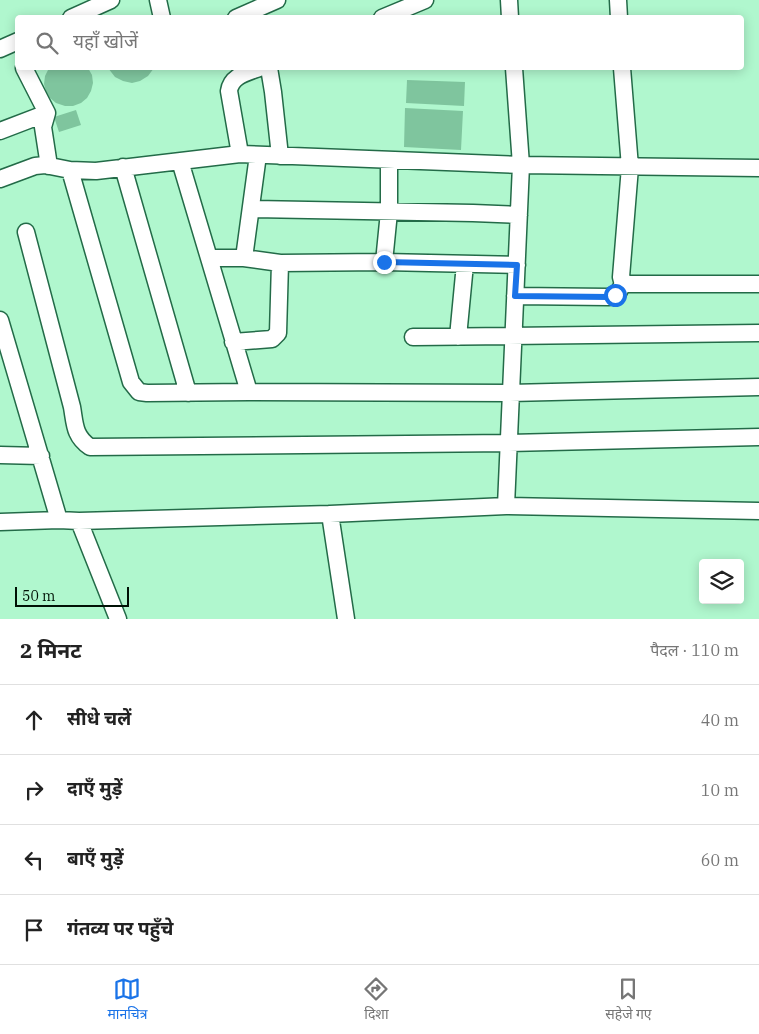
<!DOCTYPE html>
<html lang="hi">
<meta charset="utf-8">
<style>
body{margin:0;font-family:"IBM Plex Serif","Noto Sans Devanagari",serif;background:#f6f6f6;color:#222}
.controls{position:absolute;right:15px;bottom:15px;display:grid;overflow:hidden;border-radius:5px;box-shadow:0 2px 12px #0003}
.controls button{width:45px;height:45px;display:grid;place-items:center;padding:0;border:0;border-bottom:1px solid #e0e0e0;background:#fff;color:#222;font:25px sans-serif}
.scale{position:absolute;left:15px;bottom:12px;width:114px;box-sizing:border-box;padding-left:5px;border:2px solid #001105;border-top:0;font-size:14px;line-height:18px;white-space:nowrap;color:#001105;-webkit-text-stroke:4px #b0f7ce;paint-order:stroke}
.stop{position:absolute;width:15px;height:15px;margin:-11px;border:4px solid #1a73e8;border-radius:50%;background:#fff}
.stop.end{background:#1a73e8;border-color:#fff;box-shadow:0 1px 5px #0008}
.list{margin:0;padding:0;list-style:none}
h2{display:flex;justify-content:space-between;align-items:center;height:65px;margin:0;padding:0 20px;font-size:21px}
h2 small{font-size:16px;font-weight:400;color:#767676}
.list li{display:grid;grid-template-columns:32px 1fr auto;gap:15px;align-items:center;box-sizing:border-box;height:70px;padding:0 20px;border-top:1px solid #e0e0e0}
.list b{display:block;font-size:19px;white-space:nowrap}
.list em{font-size:16px;font-style:normal;color:#767676}
.icon{flex:none;width:28px;height:28px;fill:none;stroke:currentColor;stroke-width:2;stroke-linecap:round;stroke-linejoin:round}
.map{position:relative;flex:none;width:759px;height:619px;overflow:hidden}
.search{position:absolute;background:#fff;box-shadow:0 2px 12px #0003;left:15px;right:15px;top:15px;height:55px;display:flex;align-items:center;gap:12px;box-sizing:border-box;padding:0 18px;border-radius:5px;color:#767676;font-size:19px}
.sheet{height:345px;background:#fff}
nav{display:flex;justify-content:space-around;align-items:center;box-sizing:border-box;height:70px;border-top:1px solid #e0e0e0;background:#fff;font-size:14px;color:#767676}
nav a{display:grid;justify-items:center;gap:2px}
nav .on{color:#1a73e8}
.map>svg:first-child{display:block}
.building{fill:#7fc59e}
.lines{fill:none;stroke-linecap:round;stroke-linejoin:round}
.minor-casing{stroke:#236b48;stroke-width:19}
.minor{stroke:#fff;stroke-width:16}
.route{stroke:#1a73e8;stroke-width:6}
</style>
<div class="map">
<svg width="759" height="619" viewBox="0 0 759 619">
<rect width="100%" height="100%" fill="#b0f7ce"/>
<path class="building" d="M49 68H88L92 75 93 83 91 91 87 98 81 103 73 106H65L56 103 50 98 46 91 44 84 45 76Z
M108 68H154L148 76 140 81 132 83 123 81 115 77Z
M407 80 465 82 464 106 406 103Z
M405 108 463 111 461 150 404 147Z
M76 110 81 125 59 132 54 117Z"/>
<g class="lines">
<g class="minor-casing">
<path id="minor" d="M158 0 162 18
M509 0 510 18
M618 0 619 18
M71 18 111 0
M236 18 277 0
M382 18 425 0
M0 49 18 41
M24 68 47 113 43 127 49 166
M269 68 273 92 280 156
M622 68 630 167 621 277 622 281 628 284H759
M0 131 47 113
M240 154 229 91C231 76 246 73 259 68
M180 161 249 392
M123 167 188 393
M70 170 131 382 139 392 147 393 249 392 510 393 759 387
M0 179 35 166 45 165 70 170 96 171 240 154 521 165 759 168
M251 209 473 213 519 215
M26 232 72 407C75 424 74 436 90 447L509 443 759 437
M210 258H244L280 263 384 262 517 265
M244 258 258 155
M384 262 389 212V160
M515 296 609 297 618 293 624 282
M0 320 59 520
M413 337 759 333
M458 337 465 264
M233 342 272 339 278 333 280 263
M0 455 41 456
M506 506 521 165 514 68
M330 514 346 619
M79 521 118 619
M0 522 59 520 79 521 330 514 506 506 759 511"/>
</g>
<use href="#minor" class="minor"/>
</g>
<g class="lines">
<path class="route" d="M384 262 517 265 515 296 609 297 615 295"/>
</g>
</svg>
<div class="controls">
<button><svg class="icon" aria-label="layers" viewBox="0 0 24 24"><path d="M12 4l9 5-9 5-9-5zM3 14l9 5 9-5"/></svg></button>
</div>
<div class="scale">50 m</div>
<div class="stop" style="left:615px;top:295px"></div>
<div class="stop end" style="left:384px;top:262px"></div>
<div class="search"><svg class="icon" aria-label="search" viewBox="0 0 24 24"><circle cx="10" cy="10" r="6"/><path d="M15 15l6 6"/></svg>यहाँ खोजें</div>
</div>
<section class="sheet">
<h2>2 मिनट<small>पैदल · 110 m</small></h2>
<ul class="list">
<li><svg class="icon" aria-label="ahead" viewBox="0 0 24 24"><path d="M12 20V5M6 11l6-6 6 6"/></svg><div><b>सीधे चलें</b></div><em>40 m</em></li>
<li><svg class="icon" aria-label="right" viewBox="0 0 24 24"><path d="M7 20v-9h11M14 6l5 5-5 5"/></svg><div><b>दाएँ मुड़ें</b></div><em>10 m</em></li>
<li><svg class="icon" aria-label="left" viewBox="0 0 24 24"><path d="M17 20v-9H6M10 6l-5 5 5 5"/></svg><div><b>बाएँ मुड़ें</b></div><em>60 m</em></li>
<li><svg class="icon" aria-label="arrive" viewBox="0 0 24 24"><path d="M6 21V4h12l-3 4 3 4H6"/></svg><div><b>गंतव्य पर पहुँचे</b></div></li>
</ul>
</section>
<nav>
<a class="on"><svg class="icon" aria-label="map" viewBox="0 0 24 24"><path d="M3 6l6-2 6 2 6-2v14l-6 2-6-2-6 2zM9 4v14M15 6v14"/></svg>मानचित्र</a>
<a><svg class="icon" aria-label="directions" viewBox="0 0 24 24"><path d="M12 3l9 9-9 9-9-9zM9 14v-3h6M13 9l2 2-2 2"/></svg>दिशा</a>
<a><svg class="icon" aria-label="saved" viewBox="0 0 24 24"><path d="M7 4h10v16l-5-4-5 4z"/></svg>सहेजे गए</a>
</nav>
